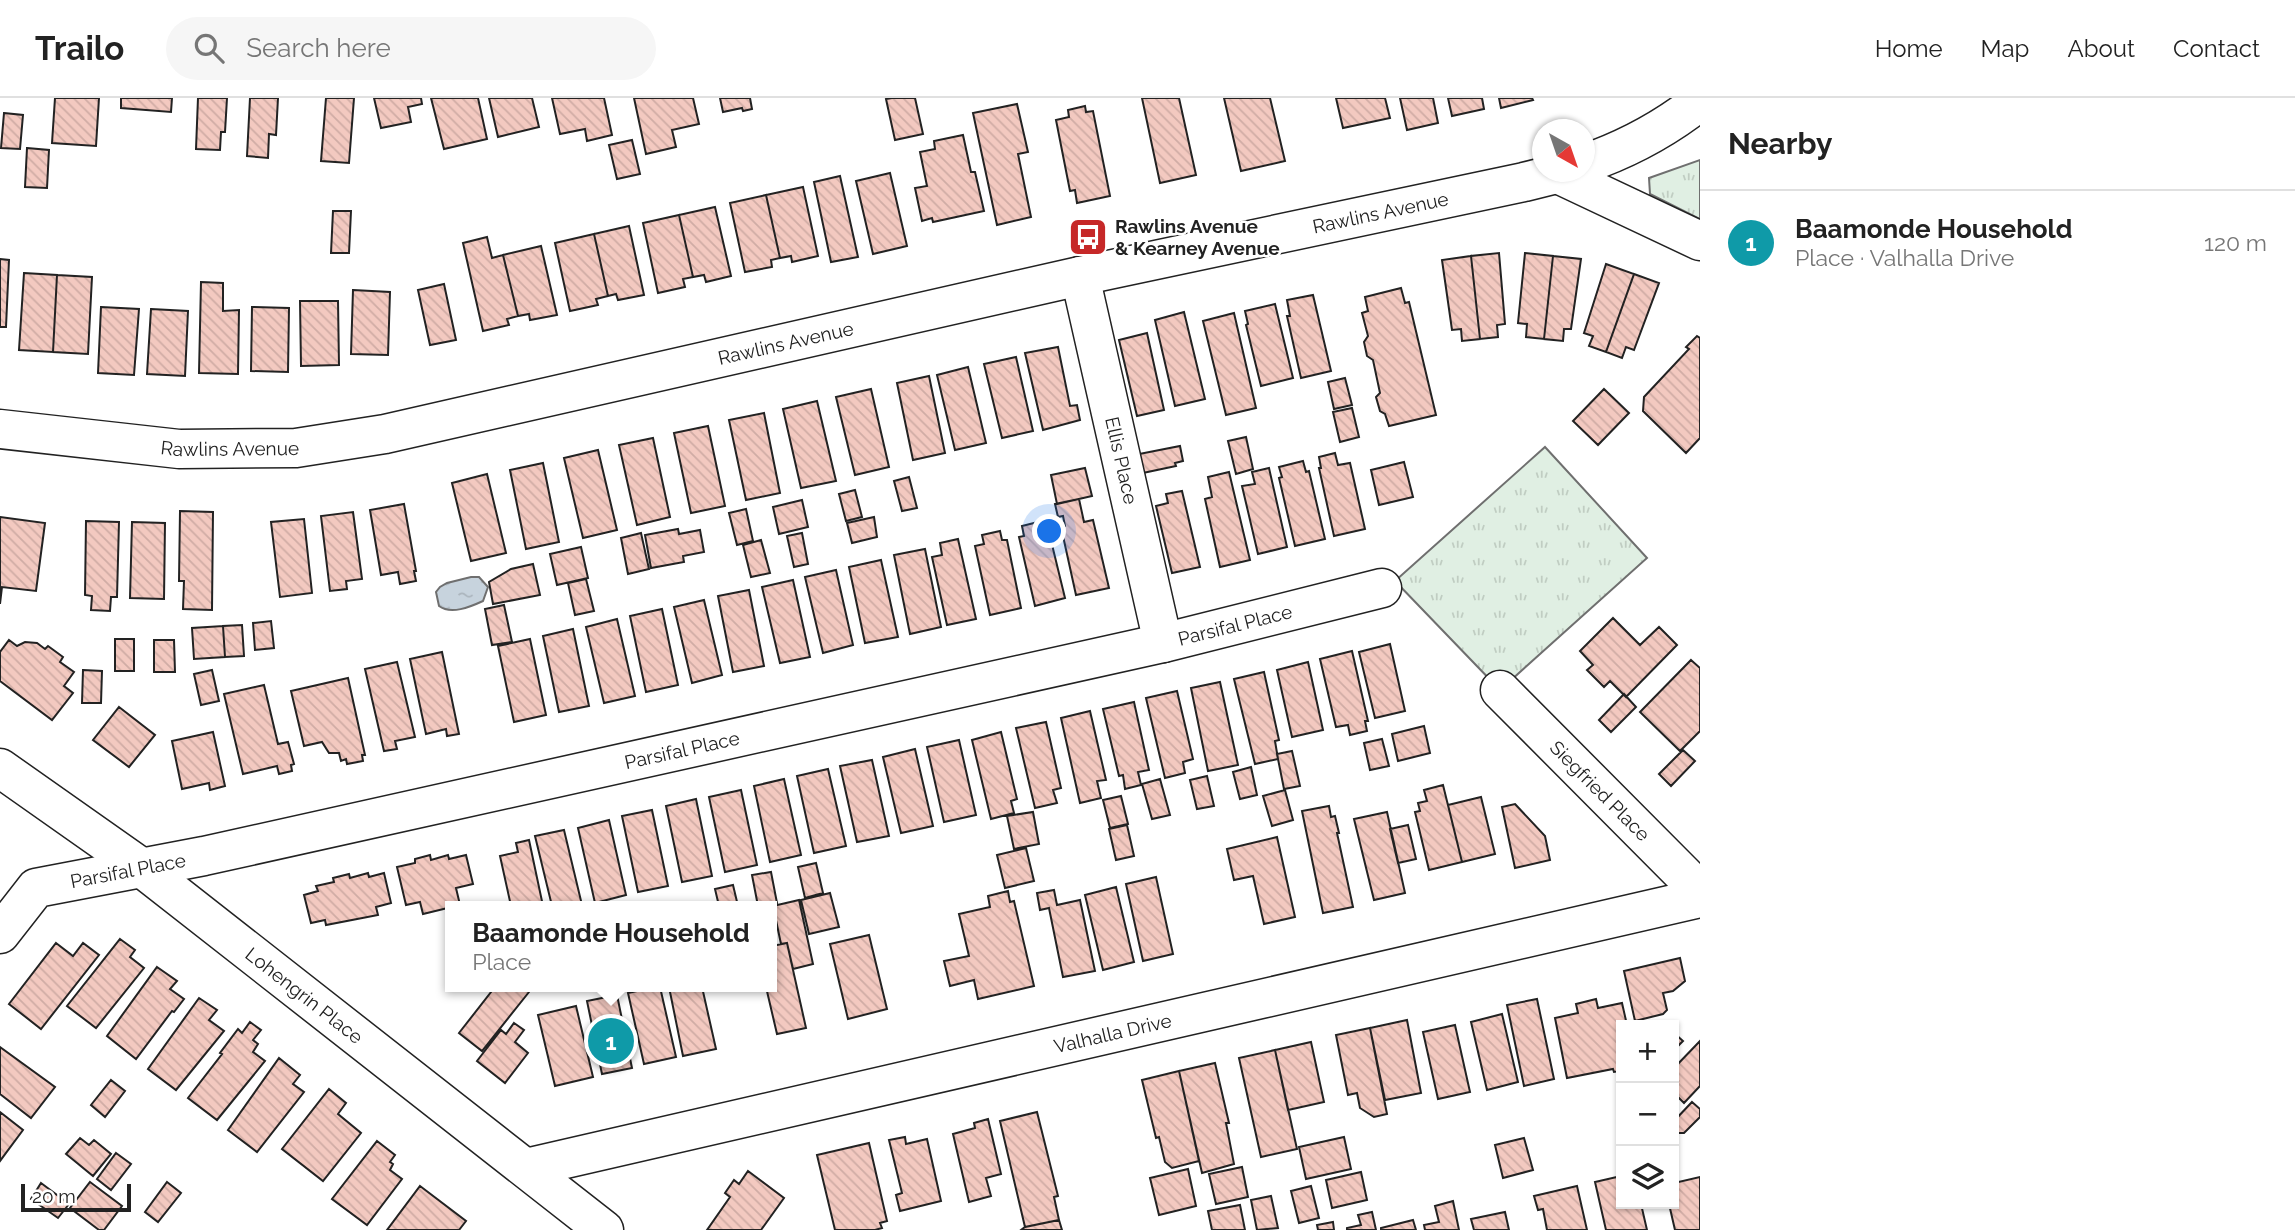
<!DOCTYPE html>
<meta charset="utf-8">
<style>
body{margin:0;font-family:Raleway,sans-serif;background:#f6f6f6;color:#222}
.controls{position:absolute;right:21px;bottom:21px;display:grid;overflow:hidden;border-radius:0px;box-shadow:0 2px 5px #0004}
.controls button{width:63px;height:63px;display:grid;place-items:center;padding:0;border:0;border-bottom:2px solid #e0e0e0;background:#fff;color:#222;font:35px sans-serif}
.compass{position:absolute;left:1532px;top:21px;width:63px;height:63px;border-radius:50%;background:#fff;box-shadow:0 2px 5px #0004;rotate:140deg}
.scale{position:absolute;left:21px;bottom:18px;width:110px;box-sizing:border-box;padding-left:7px;border:4px solid #222;border-top:0;font-size:19px;line-height:24px;white-space:nowrap;color:#222;-webkit-text-stroke:5px #fff;paint-order:stroke}
.you{position:absolute;left:1050px;top:434px;width:24px;height:24px;margin:-18px;border:5px solid #fff;border-radius:50%;background:#1a73e8;box-shadow:0 0 0 10px #1a73e833}
.badge{display:grid;place-items:center;width:46px;height:46px;border-radius:50%;background:#c62828;color:#fff;font-size:23px;font-weight:700}
.pin{position:absolute;translate:-50% -50%;border:4px solid #fff;box-shadow:0 2px 7px #0006}
.popup{position:absolute;left:445px;top:803px;width:332px;height:91px;box-sizing:border-box;display:grid;place-content:center;border-radius:0px;background:#fff;filter:drop-shadow(0 2px 5px #0005);font-size:23px;white-space:nowrap;color:#767676}
.popup b{font-size:26px;color:#222}
.popup::after{content:'';position:absolute;left:50%;top:100%;margin-left:-14px;border:14px solid transparent;border-top-color:#fff}
.list{margin:0;padding:0;list-style:none}
h2{display:flex;justify-content:space-between;align-items:center;height:91px;margin:0;padding:0 28px;font-size:30px}
h2 small{font-size:23px;font-weight:400;color:#767676}
.list li{display:grid;grid-template-columns:46px 1fr auto;gap:21px;align-items:center;box-sizing:border-box;height:105px;padding:0 28px;border-top:2px solid #e0e0e0}
.list b{display:block;font-size:26px;white-space:nowrap}
.list p{margin:0;font-size:23px;white-space:nowrap;color:#767676}
.list em{font-size:23px;font-style:normal;color:#767676}
.icon{flex:none;width:38px;height:38px;fill:none;stroke:currentColor;stroke-width:2;stroke-linecap:round;stroke-linejoin:round}
.map{position:relative;flex:none;width:1700px;height:1132px;overflow:hidden}
header{display:flex;align-items:center;gap:42px;box-sizing:border-box;height:98px;padding:0 35px;background:#fff;border-bottom:2px solid #e0e0e0}
header strong{font-size:33px}
nav{display:flex;gap:38px;margin-inline-start:auto;font-size:24px}
.search{width:490px;height:63px;background:#f6f6f6;display:flex;align-items:center;gap:18px;box-sizing:border-box;padding:0 24px;border-radius:38px;color:#767676;font-size:26px}
main{display:flex}
aside{flex:1;background:#fff}
.map>svg:first-child{display:block}
.grass{fill:url(#grass-tufts);stroke:#6f6f6f;stroke-width:2}
.water{fill:url(#water-ripples);stroke:#6f6f6f;stroke-width:2}
.building{fill:url(#building-back-hatch);stroke:#222;stroke-width:2}
.lines{fill:none;stroke-linecap:round;stroke-linejoin:round}
.minor-casing{stroke:#222;stroke-width:41}
.minor{stroke:#fff;stroke-width:38}
.labels{text-anchor:middle;dominant-baseline:central;stroke-width:5;stroke-linejoin:round;paint-order:stroke}
.street-label{font-size:19px;fill:#222;stroke:#fff}
.poi-label{font-size:19px;font-weight:bold;fill:#222;stroke:#fff;text-anchor:start}
</style>
<header>
<strong>Trailo</strong>
<div class="search"><svg class="icon" aria-label="search" viewBox="0 0 24 24"><circle cx="10" cy="10" r="6"/><path d="M15 15l6 6"/></svg>Search here</div>
<nav><a>Home</a><a>Map</a><a>About</a><a>Contact</a></nav>
</header>
<main>
<div class="map">
<svg width="1700" height="1132" viewBox="0 0 1700 1132">
<defs>
<pattern id="grass-tufts" width="24" height="20" patternUnits="userSpaceOnUse" patternTransform="scale(1.75)"><rect width="24" height="20" fill="#e0efe3"/><path d="M3 7l-1-3M5 7V3M7 7l1-3M15 17l-1-3M17 17v-4M19 17l1-3" fill="none" stroke="#c0cdc2"/></pattern>
<pattern id="water-ripples" width="26" height="14" patternUnits="userSpaceOnUse" patternTransform="scale(1.75)"><rect width="26" height="14" fill="#c7d3dd"/><path d="M2 4q2-2 4 0t4 0M15 11q2-2 4 0t4 0" fill="none" stroke="#abb5bd"/></pattern>
<pattern id="building-back-hatch" width="6" height="6" patternUnits="userSpaceOnUse" patternTransform="scale(1.75)"><rect width="6" height="6" fill="#f3c9c0"/><path d="M-1 5l2 2M0 0l6 6M5-1l2 2" fill="none" stroke="#d0aca5"/></pattern>
</defs>
<rect width="100%" height="100%" fill="#fff"/>
<path class="grass" d="M1700 62V121L1650 96 1649 80Z
M1545 349 1647 460 1500 592 1395 483Z"/>
<path class="water" d="M471 479H479L488 489 483 503C470 509 451 517 439 508L436 494 440 489 447 485Z"/>
<path class="building" d="M55 0H99L96 48 52 45Z
M121 0H172L171 14 121 10Z
M198 0H227L225 34H221L220 52 196 51Z
M250 0H278L276 37 269 36 268 60 247 58Z
M326 0H354L349 65 321 63Z
M374 0H421L422 6 408 9 411 24 381 30Z
M431 0H478L487 41 444 51Z
M489 0H532L539 29 498 39Z
M552 0H604L612 37 587 43 585 31 560 36Z
M634 0H693L699 26 672 32 676 49 646 56Z
M720 0H750L752 11 743 13 742 10 723 14Z
M892 0H915L923 36 895 42 886 1Z
M1142 0H1179L1196 77 1160 85Z
M1224 0H1270L1285 63 1241 73Z
M1336 0H1385L1390 20 1343 30Z
M1400 0H1433L1438 25 1407 32Z
M1448 0H1482L1484 11 1452 18Z
M1499 0H1532L1533 2 1501 10Z
M1017 6 1028 54 1018 56 1031 119 997 127 973 15Z
M1085 8 1086 14 1093 13 1110 98 1077 105 1075 92 1070 93 1056 22 1069 19 1068 12Z
M4 15 23 17 20 51 1 50Z
M963 37 971 74H975L984 113 933 124 932 120 922 123 915 90 927 88 920 54 935 51 934 43Z
M632 42 640 76 617 81 609 47Z
M27 50 49 52 47 90 25 89Z
M890 75 907 148 873 156 856 83Z
M840 78 858 159 831 164 814 84Z
M803 89 818 158 792 164 791 158 780 160 766 97Z
M766 97 780 160 771 162 772 169 745 174 730 105Z
M715 109 731 178 706 184 704 177 693 179 679 117Z
M333 113H351L349 155H331Z
M679 117 693 179 683 181 685 189 658 195 643 125Z
M629 128 644 197 618 202 616 196 608 198 594 136Z
M594 136 608 198 596 201 598 207 570 213 555 145Z
M487 139 492 160 503 157 518 218 507 221 509 227 483 233 463 145Z
M541 148 557 217 530 222 529 216 518 218 503 157Z
M1499 155 1505 226 1497 227 1498 239 1480 241 1471 158Z
M1525 155 1553 158 1544 241 1526 239 1527 226 1518 225Z
M1471 158 1480 241 1462 243 1461 231 1452 232 1442 162Z
M1553 158 1581 161 1571 231H1564L1563 243 1544 241Z
M0 161 9 162 6 229H0Z
M1606 166 1634 176 1606 254 1589 248 1593 238 1584 235Z
M24 175 57 177 53 254 19 252Z
M1634 176 1659 185 1634 252 1626 249 1622 260 1606 254Z
M57 177 92 179 88 256 53 254Z
M201 184 223 185V213L239 212 238 276 199 275Z
M444 186 456 242 430 247 418 192Z
M1401 190 1405 205 1409 204 1436 317 1389 328 1385 316 1380 313 1376 299 1380 295 1373 262 1367 258 1364 244 1368 238 1362 215 1368 213 1365 199Z
M353 192 390 194 388 257 351 256Z
M1313 197 1331 273 1301 280 1287 218H1290L1287 202Z
M300 203H338L339 267 301 268Z
M1275 206 1293 280 1261 288 1246 227 1248 226 1245 213Z
M101 209 139 211 134 277 98 275Z
M252 209 289 210 288 274 251 273Z
M151 211 188 213 185 278 147 276Z
M1184 214 1205 301 1175 308 1155 222Z
M1234 215 1256 310 1226 317 1203 223Z
M1147 235 1164 312 1137 318 1119 242Z
M1697 238 1700 240V340L1686 355 1643 313 1644 299 1689 251 1686 249Z
M1058 249 1070 308 1077 307 1080 322 1043 332 1025 255Z
M1016 259 1033 333 1002 340 984 266Z
M968 269 986 345 955 352 937 277Z
M929 278 945 355 913 362 897 285Z
M1345 280 1352 307 1334 311 1328 284Z
M871 291 889 369 855 377 836 299Z
M1604 291 1629 315 1598 347 1573 323Z
M817 303 836 383 801 390 783 311Z
M1352 310 1359 339 1340 344 1333 314Z
M764 315 780 395 746 402 729 322Z
M708 328 725 408 691 415 674 335Z
M1246 339 1253 371 1236 376 1228 343Z
M653 340 670 419 637 427 619 347Z
M1180 348 1183 363 1175 365 1176 368 1138 376 1134 357Z
M598 352 617 432 583 440 564 360Z
M1335 355 1338 367 1350 365 1365 431 1334 438 1319 370H1321L1319 359Z
M1303 363 1306 374 1309 373 1325 441 1295 448 1279 380 1282 379 1279 369Z
M1404 364 1413 399 1379 407 1371 372Z
M543 365 559 444 526 451 510 372Z
M1085 370 1092 398 1057 406 1051 377Z
M1269 370 1287 449 1258 456 1242 388 1255 386 1252 374Z
M1229 374 1250 462 1220 469 1205 401 1212 399 1208 379Z
M487 376 506 455 471 463 452 385Z
M909 379 917 410 902 413 894 383Z
M855 392 862 419 846 423 839 396Z
M1182 393 1200 469 1172 475 1156 408 1168 405 1166 396Z
M1079 401 1084 424 1093 422 1109 490 1076 497 1061 429 1065 428 1063 418 1058 419 1055 406Z
M802 402 808 429 779 436 773 409Z
M404 406 416 473H414L416 483 400 486 398 474 381 477 370 412Z
M746 411 753 443 737 447 729 415Z
M180 413 213 414 212 512 183 511 184 483H179Z
M353 414 362 481 346 483 347 491 330 493 321 418Z
M0 419 45 425 36 493 2 489 0 506Z
M874 419 877 439 852 445 847 425Z
M304 421 312 495 280 499 271 424Z
M1046 422 1065 500 1035 508 1019 439 1024 438 1022 428Z
M86 423 119 424 117 499H111L110 513 91 512 92 498 85 497Z
M132 424 165 425 164 501 130 500Z
M678 431 679 436 700 432 704 454 683 458 684 464 651 470 645 437Z
M1000 433 1002 442H1007L1021 510 990 517 975 448 984 446 982 437Z
M641 435 649 471 628 476 621 440Z
M802 435 808 466 794 469 787 438Z
M958 441 976 521 947 527 932 459 942 457 940 445Z
M761 442 770 475 751 479 743 447Z
M581 449 588 480 557 487 550 456Z
M925 451 941 529 910 536 894 457Z
M881 462 898 539 865 545 849 469Z
M533 466 540 497 493 506 489 484 511 471Z
M836 472 853 547 823 555 805 479Z
M586 481 594 513 575 517 568 485Z
M793 482 810 559 780 565 762 489Z
M749 492 764 568 733 574 718 498Z
M704 502 722 577 692 585 674 509Z
M504 507 512 544 492 547 485 511Z
M662 511 678 587 646 594 630 518Z
M1613 520 1640 547 1659 529 1677 547 1626 599 1610 583 1604 589 1587 572 1593 567 1580 553Z
M617 521 635 598 604 605 586 529Z
M271 523 274 550 255 552 253 525Z
M242 527 244 558 225 559 223 528Z
M223 528 225 559 194 561 192 530Z
M573 531 589 608 559 614 543 538Z
M115 541H134V573H115Z
M530 541 546 617 514 624 498 548Z
M9 542 17 548 25 544 37 545 45 551 48 548 63 559 60 564 74 574 64 588 73 595 52 622 0 583V554Z
M154 542H174L175 574H154Z
M1390 546 1405 613 1375 620 1359 554Z
M1352 553 1368 623H1365L1367 633 1350 637 1348 627 1336 629 1320 561Z
M442 554 459 636 447 638 446 631 426 636 410 561Z
M1691 562 1700 570V633L1680 653 1640 614Z
M397 564 415 639 395 643 397 651 384 653 365 571Z
M1308 564 1323 632 1292 639 1277 572Z
M83 572 102 573 101 605H82Z
M212 572 219 603 201 607 194 576Z
M1264 574 1279 642 1275 643 1278 661 1255 666 1234 581Z
M348 580 365 657H362L363 663 347 666 346 661 341 663 339 655H329L322 644 304 648 291 593Z
M1220 584 1238 667 1208 673 1191 590Z
M264 587 278 646 288 644 294 666 291 667 292 673 279 676 277 668 243 676 224 596Z
M1177 593 1193 661 1183 664 1185 675 1165 680 1146 600Z
M1624 596 1636 609 1611 634 1599 622Z
M1134 604 1149 672 1138 674 1141 687 1125 691 1123 677 1119 678 1103 611Z
M119 609 155 637 129 669 93 642Z
M1090 613 1106 682 1097 683 1101 700 1080 705 1061 620Z
M1046 624 1061 690 1053 692 1057 705 1035 710 1016 630Z
M1424 628 1430 655 1398 663 1392 636Z
M213 634 225 688 210 692 209 685 182 691 172 643Z
M1001 634 1017 701 1011 703 1014 715 991 721 972 642Z
M1382 641 1389 668 1370 672 1364 645Z
M959 642 976 717 944 724 927 649Z
M915 651 933 728 901 735 883 659Z
M1683 652 1695 663 1671 688 1659 676Z
M1292 653 1300 688 1284 691 1277 656Z
M872 662 889 738 857 744 840 668Z
M1251 669 1257 697 1240 701 1233 674Z
M828 671 846 748 814 755 797 678Z
M1207 678 1214 708 1197 711 1190 682Z
M784 681 801 757 770 764 754 688Z
M1160 681 1170 717 1152 721 1142 686Z
M1443 687 1462 764 1429 772 1415 714 1420 713 1418 705 1427 703 1424 692Z
M741 692 757 767 725 774 709 699Z
M1285 692 1293 722 1272 728 1263 698Z
M1121 698 1128 726 1110 730 1103 702Z
M1481 699 1495 756 1462 764 1448 707Z
M696 701 712 778 682 784 666 708Z
M1515 706 1545 738 1550 762 1515 770 1502 709Z
M1329 708 1331 719 1335 718 1339 735H1337L1353 809 1323 815 1302 713Z
M652 712 668 788 638 794 622 718Z
M1033 714 1039 746 1014 751 1007 718Z
M1387 714 1405 795 1374 802 1354 721Z
M609 722 626 797 595 805 578 730Z
M1127 727 1134 758 1116 762 1109 731Z
M1408 727 1416 761 1398 765 1390 731Z
M564 732 582 807 552 808 535 738Z
M1277 739 1295 819 1264 826 1253 778 1234 782 1227 751Z
M529 742 543 808H511L500 758 518 754 516 745Z
M1026 750 1034 783 1005 790 997 757Z
M430 757 431 762 448 757 449 761 466 757 473 786 456 790 460 807 423 816 420 804 406 807 397 769 415 765V761Z
M816 765 823 795 805 800 798 769Z
M771 774 777 805 758 808 752 777Z
M368 775 369 779 384 775 391 805 376 809 378 817 326 827 325 822 311 825 304 797 318 793 316 788 334 784 333 780 349 776 350 780Z
M1156 779 1173 856 1143 863 1126 786Z
M733 787 738 808H719L715 791Z
M1116 789 1134 864 1103 872 1085 797Z
M1054 792 1057 807 1080 802 1095 873 1063 879 1049 810 1040 812 1037 795Z
M1008 793 1010 804 1014 803 1034 888 978 901 974 882 950 888 944 863 969 858 959 816 990 809 988 798Z
M830 795 839 829 809 836 801 802Z
M799 802 813 866 793 871 787 845 781 846 773 808Z
M869 837 887 911 848 921 830 846Z
M120 841 135 852 130 859 144 870 96 930 67 908Z
M56 845 73 858 83 845 99 857 41 931 9 906Z
M787 845 806 930 777 936 766 889H772V848Z
M1680 860 1685 883 1673 893 1663 895 1667 912 1663 916 1635 923 1624 873Z
M157 869 177 883 170 891 184 901 174 914 172 913 136 961 107 938Z
M495 889H523L529 894 482 953 459 935Z
M655 889H660L676 959 644 966 628 895Z
M669 889H702L716 951 683 958Z
M617 897 632 970 602 976 587 903Z
M199 900 217 912 209 922 224 933 176 992 148 971Z
M1537 901 1554 981 1524 988 1507 907Z
M1596 901 1598 910 1622 905 1627 927H1621V973L1614 974 1613 971 1567 980 1555 920 1578 915 1576 906Z
M576 908 593 979 555 988 538 917Z
M1502 916 1518 984 1487 992 1471 924Z
M1407 922 1421 995 1385 1002 1370 930Z
M250 924 261 932 253 942 258 946 253 954 265 963 217 1022 188 1000 222 956 220 955 238 931 242 935Z
M514 925 524 932 515 944 528 955 505 985 477 963 501 932 506 936Z
M1455 927 1470 994 1438 1001 1423 934Z
M1370 930 1387 1016 1374 1019 1360 1010 1357 995 1348 997 1336 937Z
M1674 935 1683 943 1674 952Z
M1700 943V988L1684 1005 1674 995V987L1678 983 1674 979V970Z
M1311 944 1324 1004 1288 1012 1275 952Z
M0 949 55 989 31 1020 0 996Z
M1275 952 1297 1051 1261 1059 1239 960Z
M279 960 300 977 293 986 304 994 257 1054 228 1032Z
M1215 965 1229 1025H1226L1234 1066 1202 1075 1179 973Z
M1179 973 1199 1063 1172 1070 1165 1064 1159 1039 1156 1040 1142 982Z
M111 982 125 993 105 1019 91 1007Z
M329 991 346 1005 338 1016 361 1035 323 1083 282 1051Z
M1692 1004 1700 1011V1019L1684 1035H1674V1023Z
M0 1014 23 1032 0 1063Z
M1037 1014 1058 1098 1054 1099 1059 1122 1025 1129 1000 1023Z
M988 1021 1001 1076 986 1080 991 1098 969 1104 953 1036 975 1030 974 1025Z
M905 1039 906 1046 927 1041 941 1103 900 1113 896 1097 902 1095 889 1042Z
M1344 1039 1351 1071 1306 1081 1299 1049Z
M80 1040 89 1047 94 1042 111 1056 93 1078 66 1056Z
M1524 1040 1533 1072 1503 1080 1495 1047Z
M377 1043 395 1057 390 1064 393 1066 390 1072 402 1081 367 1127 332 1101Z
M869 1045 887 1123 880 1125 882 1130 875 1132H835L817 1057Z
M116 1055 131 1066 111 1092 97 1081Z
M1242 1069 1248 1099 1216 1106 1209 1076Z
M1188 1071 1196 1108 1159 1117 1150 1080Z
M748 1073 784 1100 761 1132H707L730 1099 725 1095 734 1082 739 1086Z
M1361 1074 1367 1102 1332 1110 1326 1082Z
M1621 1078V1106H1641L1647 1132H1606L1595 1084Z
M1700 1079V1132H1675L1669 1106H1674V1085Z
M90 1084 122 1108 104 1132H99L70 1110Z
M167 1084 181 1095 158 1124 145 1114Z
M41 1085 69 1106 58 1120 31 1101Z
M420 1088 466 1123 459 1132H387Z
M1311 1088 1319 1120 1299 1125 1291 1093Z
M1577 1088 1587 1132H1547L1543 1111 1538 1112 1534 1098Z
M1271 1098 1278 1130 1257 1132 1251 1102Z
M1453 1103 1459 1132H1425L1424 1127 1439 1124 1435 1108Z
M1240 1107 1245 1132H1212L1208 1113Z
M1372 1114 1376 1132H1347V1130L1361 1127 1358 1117Z
M1505 1114 1509 1132H1474L1471 1121Z
M1059 1122 1062 1132H1021L1025 1129Z
M1413 1122 1416 1132H1381V1130Z
M1333 1124 1334 1132H1318L1317 1127Z"/>
<g class="lines">
<g class="minor-casing">
<g id="minor">
<path d="M1584 66C1625 52 1666 30 1700 3"/>
<path d="M1558 76 1700 143"/>
<path id="s1" d="M1080 178 1163 545"/>
<path id="s2" d="M0 331 179 351 296 350 385 336 1080 178 1524 84 1564 74"/>
<path id="s3" d="M1500 592 1700 793"/>
<path id="s4" d="M0 670 142 770 604 1132"/>
<path id="s5" d="M0 836 36 790 204 758 1163 545 1382 490"/>
<path id="s6" d="M526 1070 1700 800"/>
</g>
</g>
<use href="#minor" class="minor"/>
</g>
<defs>
<g id="bus-square" transform="scale(2.0125)"><rect x="-9" y="-9" width="18" height="18" rx="4" fill="#c62828" stroke="#fff"/><path d="M-5-6H5V4H4V6H2V4H-2V6H-4V4H-5ZM-3.5-4V0h7V-4ZM-3.5 1.2v1.5H-2V1.2ZM2 1.2v1.5H3.5V1.2Z" fill="#fff"/></g>
</defs>
<g fill-rule="evenodd">
<use href="#bus-square" x="1088" y="139"/>
</g>
<g class="labels">
<g class="street-label">
<text stroke="none"><textPath href="#s2" startOffset="1407">Rawlins Avenue</textPath></text>
<text stroke="none"><textPath href="#s2" startOffset="798">Rawlins Avenue</textPath></text>
<text stroke="none"><textPath href="#s2" startOffset="231">Rawlins Avenue</textPath></text>
<text stroke="none"><textPath href="#s1" startOffset="189">Ellis Place</textPath></text>
<text stroke="none"><textPath href="#s5" startOffset="1286">Parsifal Place</textPath></text>
<text stroke="none"><textPath href="#s5" startOffset="719">Parsifal Place</textPath></text>
<text stroke="none"><textPath href="#s3" startOffset="142">Siegfried Place</textPath></text>
<text stroke="none"><textPath href="#s5" startOffset="152">Parsifal Place</textPath></text>
<text stroke="none"><textPath href="#s4" startOffset="380">Lohengrin Place</textPath></text>
<text stroke="none"><textPath href="#s6" startOffset="602">Valhalla Drive</textPath></text>
</g>
<g class="poi-label">
<text x="1115" y="128">Rawlins Avenue<tspan x="1115" dy="22">&amp; Kearney Avenue</tspan></text>
</g>
</g>
</svg>
<div class="controls">
<button>+</button>
<button>−</button>
<button><svg class="icon" aria-label="layers" viewBox="0 0 24 24"><path d="M12 4l9 5-9 5-9-5zM3 14l9 5 9-5"/></svg></button>
</div>
<svg class="compass" viewBox="-18 -18 36 36"><path d="M0-13l5 13h-10z" fill="#e53935"/><path d="M0 13l5-13h-10z" fill="#767676"/></svg>
<div class="scale">20 m</div>
<div class="you"></div>
<div class="pin badge" style="left:611px;top:943px;background:#0f9aa8">1</div>
<div class="popup"><b>Baamonde Household</b>Place</div>
</div>
<aside>
<h2>Nearby<small></small></h2>
<ul class="list">
<li><span class="badge" style="background:#0f9aa8">1</span><div><b>Baamonde Household</b><p>Place · Valhalla Drive</p></div><em>120 m</em></li>
</ul>
</aside>
</main>
